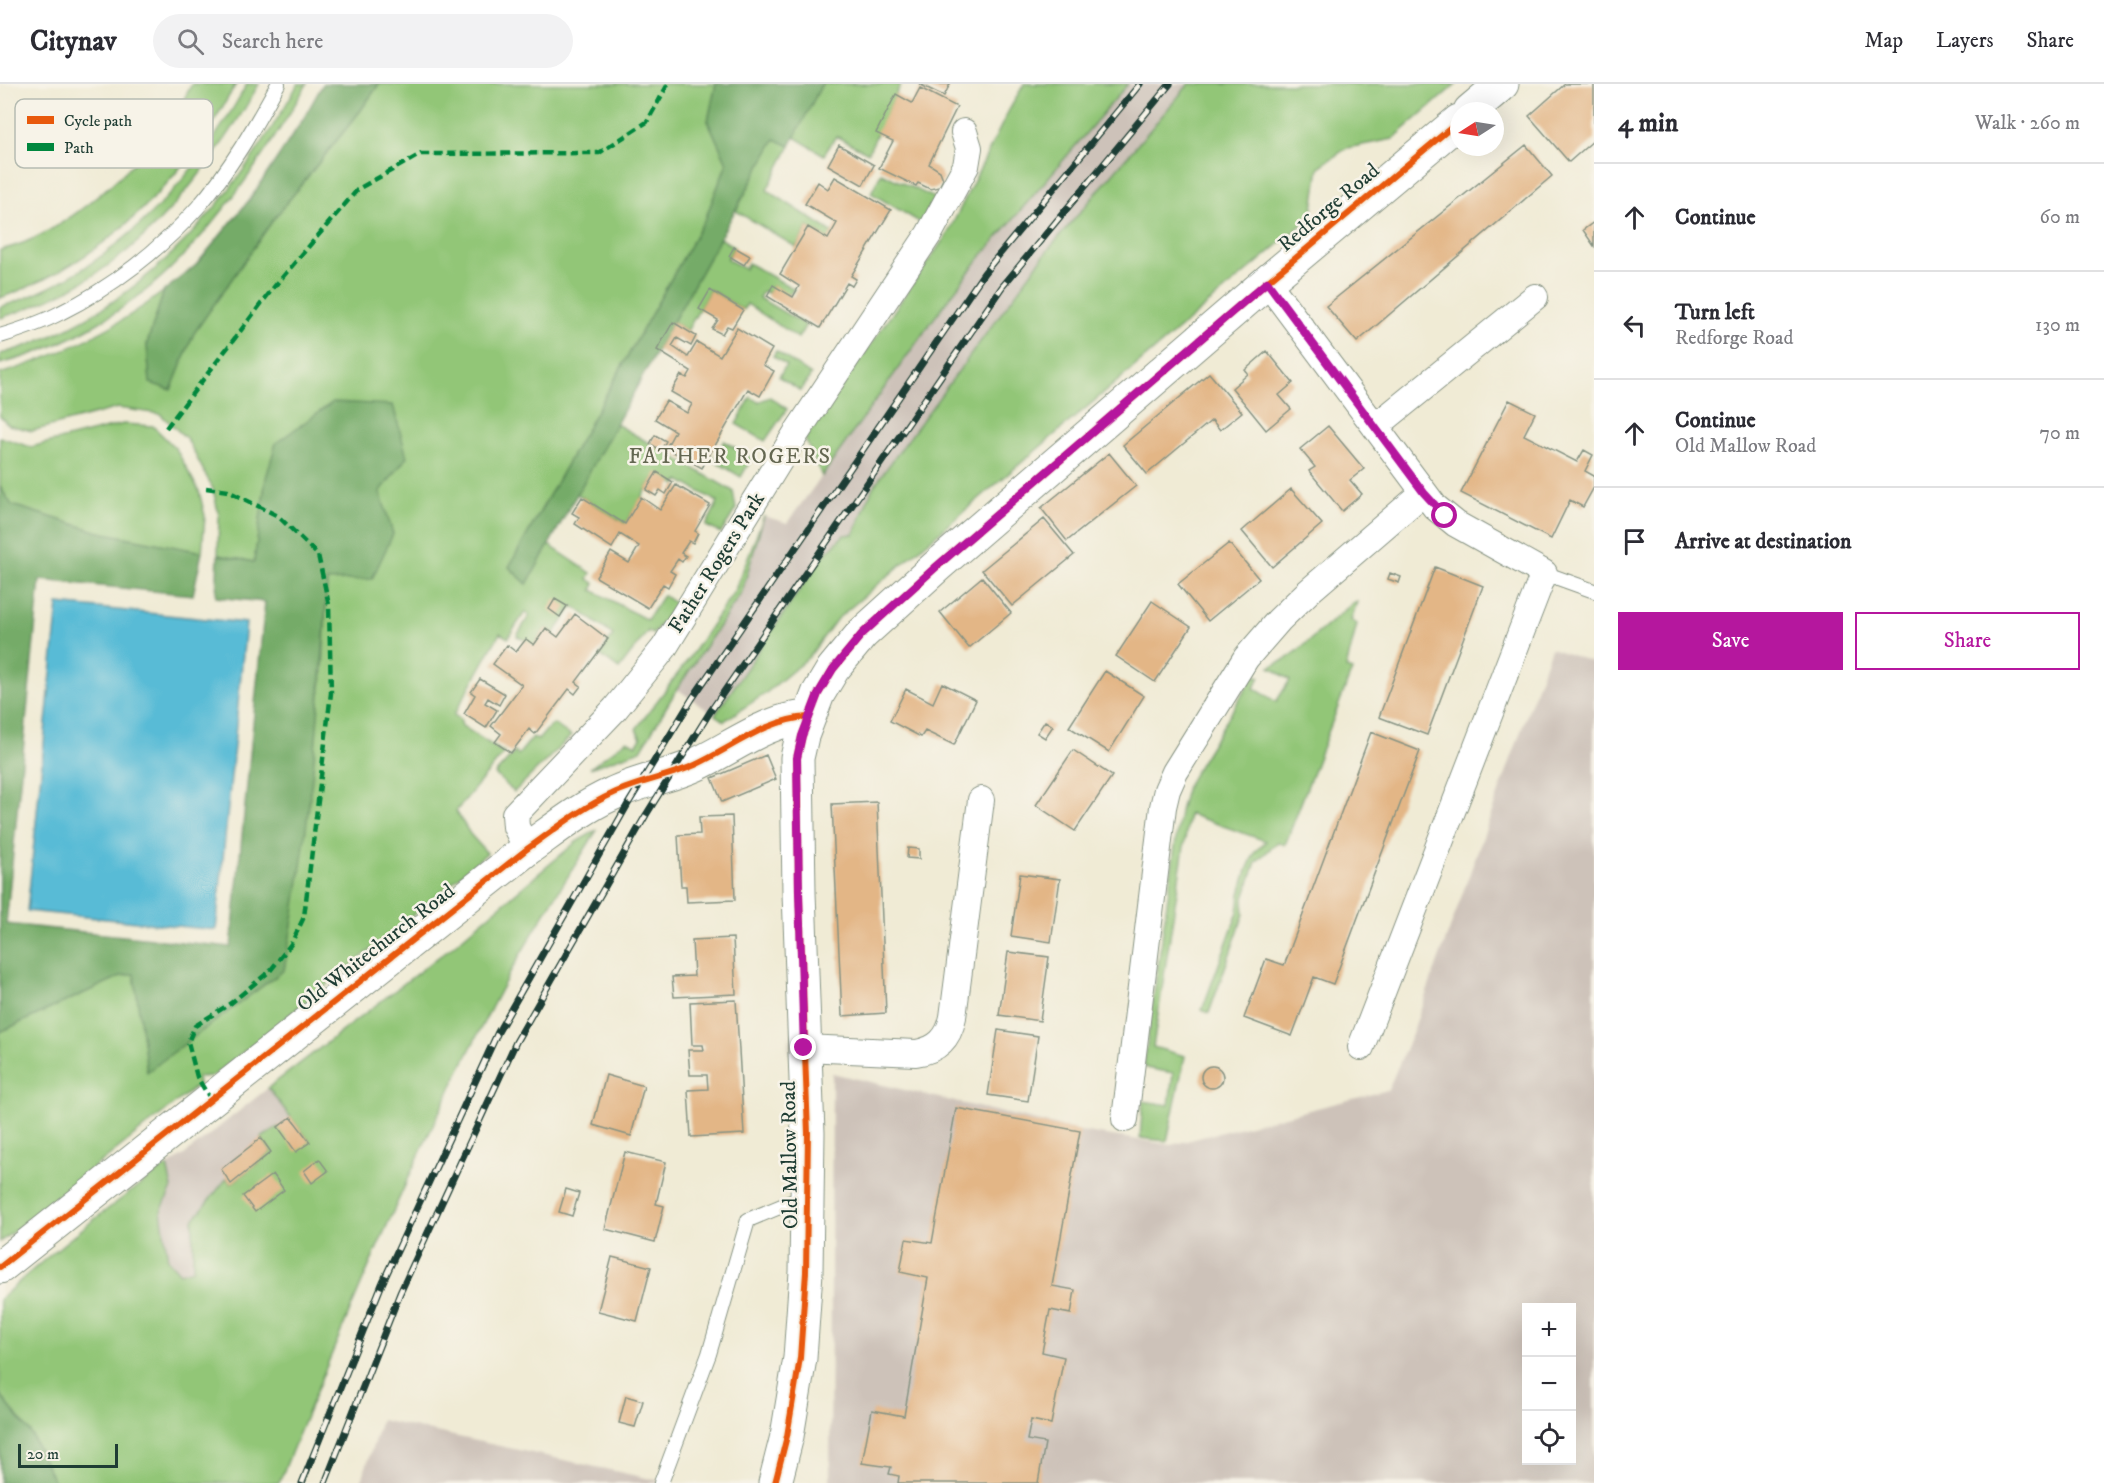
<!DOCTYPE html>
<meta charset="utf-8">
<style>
body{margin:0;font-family:"IM FELL DW Pica",serif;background:#f2f2f3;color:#2b2b33}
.controls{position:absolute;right:18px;bottom:18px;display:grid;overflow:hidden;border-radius:0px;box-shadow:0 6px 24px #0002}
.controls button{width:54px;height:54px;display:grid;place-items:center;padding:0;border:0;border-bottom:2px solid #e1e1e2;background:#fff;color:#2b2b33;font:30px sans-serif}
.compass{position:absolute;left:1450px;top:18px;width:54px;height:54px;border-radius:50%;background:#fff;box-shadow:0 6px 24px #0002;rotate:258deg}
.scale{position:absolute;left:18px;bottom:15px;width:100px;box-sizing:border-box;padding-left:6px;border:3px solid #1f3d34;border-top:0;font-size:16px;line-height:21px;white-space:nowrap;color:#1f3d34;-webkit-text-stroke:4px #f7f3e8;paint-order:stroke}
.stop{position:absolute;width:18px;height:18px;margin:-14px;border:4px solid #b5179e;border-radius:50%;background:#fff}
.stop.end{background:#b5179e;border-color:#fff;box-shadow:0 2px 6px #0008}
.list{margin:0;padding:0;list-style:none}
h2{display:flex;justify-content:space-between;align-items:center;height:78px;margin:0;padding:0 24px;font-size:26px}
h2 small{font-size:20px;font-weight:400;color:#7c7c81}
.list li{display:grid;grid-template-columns:39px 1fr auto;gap:18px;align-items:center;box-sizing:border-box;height:108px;padding:0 24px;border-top:2px solid #e1e1e2}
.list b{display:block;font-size:22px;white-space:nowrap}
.list p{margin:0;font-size:20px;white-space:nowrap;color:#7c7c81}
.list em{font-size:20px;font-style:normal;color:#7c7c81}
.actions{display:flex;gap:12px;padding:18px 24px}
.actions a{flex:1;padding:14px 0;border:2px solid #b5179e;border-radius:0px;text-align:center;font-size:21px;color:#b5179e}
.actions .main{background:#b5179e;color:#fff}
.icon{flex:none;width:33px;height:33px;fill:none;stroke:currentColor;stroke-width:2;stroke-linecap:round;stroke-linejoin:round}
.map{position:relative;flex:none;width:1594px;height:1399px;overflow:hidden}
header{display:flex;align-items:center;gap:36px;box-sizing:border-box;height:84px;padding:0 30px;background:#fff;border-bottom:2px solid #e1e1e2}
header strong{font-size:28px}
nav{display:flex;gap:33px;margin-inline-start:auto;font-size:21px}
.search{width:420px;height:54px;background:#f2f2f3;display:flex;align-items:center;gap:15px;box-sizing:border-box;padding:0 21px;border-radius:33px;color:#7c7c81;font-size:22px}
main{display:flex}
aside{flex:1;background:#fff}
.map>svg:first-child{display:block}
.industrial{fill:#cdc2b9;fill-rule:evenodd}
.green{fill:#92c677;stroke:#588256;stroke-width:1.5}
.forest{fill:#75ab68;stroke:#4a744e;stroke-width:1.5}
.water{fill:#58bbd6;stroke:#3c7c85;stroke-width:1.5}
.building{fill:#e3b686}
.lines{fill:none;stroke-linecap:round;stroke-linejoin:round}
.lane-casing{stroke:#889484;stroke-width:16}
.street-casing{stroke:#889484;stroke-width:28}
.secondary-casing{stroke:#889484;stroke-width:35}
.lane{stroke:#fff;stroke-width:14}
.street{stroke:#fff;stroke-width:26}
.secondary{stroke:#fff;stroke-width:33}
.rail-casing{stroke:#1f3d34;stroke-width:7}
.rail{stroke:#f7f3e8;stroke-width:4.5;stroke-dasharray:14;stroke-linecap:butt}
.quiet{stroke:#00873e;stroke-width:4.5;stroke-dasharray:9 4.5;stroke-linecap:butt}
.cycleway-casing{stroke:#f7f3e8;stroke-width:10}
.cycleway{stroke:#e8590c;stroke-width:6}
.route{stroke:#b5179e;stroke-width:8}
.labels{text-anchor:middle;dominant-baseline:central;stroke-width:5;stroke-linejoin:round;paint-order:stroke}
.street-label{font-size:21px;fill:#1f3d34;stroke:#f7f3e8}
.neighbourhood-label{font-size:22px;letter-spacing:1.5px;fill:#646751;stroke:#f7f3e8}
.key{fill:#f7f3e8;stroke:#b6bcb2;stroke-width:1.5}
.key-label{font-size:16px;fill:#1f3d34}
</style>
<header>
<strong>Citynav</strong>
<div class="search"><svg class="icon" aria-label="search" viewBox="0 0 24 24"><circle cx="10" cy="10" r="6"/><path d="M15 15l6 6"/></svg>Search here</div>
<nav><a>Map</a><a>Layers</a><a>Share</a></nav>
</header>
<main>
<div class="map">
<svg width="1594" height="1399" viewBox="0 0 1594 1399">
<rect width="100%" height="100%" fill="#f7f3e8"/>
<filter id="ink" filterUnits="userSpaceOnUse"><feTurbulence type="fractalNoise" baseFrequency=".0167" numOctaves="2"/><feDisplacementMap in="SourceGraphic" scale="12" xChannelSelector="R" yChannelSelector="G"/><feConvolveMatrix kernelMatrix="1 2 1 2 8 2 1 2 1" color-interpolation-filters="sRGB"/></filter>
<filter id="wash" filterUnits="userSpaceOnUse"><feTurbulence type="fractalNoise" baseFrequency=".008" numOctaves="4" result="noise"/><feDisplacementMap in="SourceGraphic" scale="24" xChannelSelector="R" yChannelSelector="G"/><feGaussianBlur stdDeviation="1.35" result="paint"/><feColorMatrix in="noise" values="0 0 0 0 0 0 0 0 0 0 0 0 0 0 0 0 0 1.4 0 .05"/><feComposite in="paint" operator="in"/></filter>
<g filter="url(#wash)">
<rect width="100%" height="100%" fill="#f0ebd5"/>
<path class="industrial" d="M1024 0H1273L1312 132 836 536 809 573 766 609 724 637 677 605 742 508 764 432 787 439 822 392 805 355 948 149 1008 28Z
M1551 564 1594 579V1399H830L832 989 1080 1047 1171 1061 1388 1006 1413 947ZM1526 1224H1572V1376H1526Z
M268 1004 333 1088 171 1217 143 1099 184 1071Z
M381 1336 669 1399H361Z"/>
<path class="green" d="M192 0H236C226 17 216 35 205 51 152 126 88 183 0 214V166C65 152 139 81 176 28 182 20 187 9 192 0Z
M247 0H259C226 60 173 132 118 174 83 201 42 221 0 234V223C111 189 192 100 247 0Z
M298 0H307C272 61 228 126 179 176 132 225 66 263 0 280V270C18 266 34 259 51 252 164 202 239 104 298 0Z
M379 0H716L708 37 727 79 706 133 509 483 527 500 549 461 591 489 588 495 595 500 592 506 647 536 663 511 676 520 653 550 648 547 619 585 600 571 613 551 573 522 554 550 546 544 534 561 517 552 529 532 525 528 508 554 500 549 454 631 460 635 462 642 504 669 456 727 470 750 487 769 398 844 213 992 197 993 198 1001 0 1158V948L121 892 135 890 147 987 284 886 323 588 327 497 393 450 380 408 266 394 254 478 218 471 219 432 213 405 187 355 160 330 118 324 32 347 9 341 0 332V290C61 271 114 246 164 207L147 260 150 298 171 305 194 249 273 136 361 26Z
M822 0H901L868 69 836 52 824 71 794 53Z
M1024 0H1128L975 180 929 241 822 392 805 355 948 149 1008 28Z
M1189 0H1456L1393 55 1347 64 1319 83 1312 132 836 536 809 573 766 609 724 637 715 631 822 473 844 451 854 450 873 403 1048 166Z
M775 54 790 62 767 106 832 148 828 155 808 143 796 163 736 127Z
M881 89 935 114 921 139 871 109Z
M720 154 734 163 727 175 745 185 748 179 794 205 789 211 773 202 768 209 763 207 759 214 806 241 798 254 747 220 743 226 710 206 687 247 673 238Z
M776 267 811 291 801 307 779 293 786 281 773 272Z
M751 313 758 318 770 313 787 325 765 357 736 340Z
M123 340 153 342 176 365 199 407 205 432 202 468 99 448 11 421 0 403V353L31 363Z
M616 340 733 407 736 425 721 449 706 442 718 418 679 396 676 401 657 389 625 440 577 410Z
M724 357 752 374 741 393 713 376Z
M764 432 742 508 677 605 641 666 590 684 627 656 636 661 641 654 636 645 685 580 735 506Z
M1357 518 1351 536 1357 540 1346 584 1352 586 1285 761 1278 758 1256 778 1243 817 1244 830 1209 929 1202 926 1238 828 1240 810 1247 786 1255 768 1266 757 1189 730 1153 963 1185 972 1167 1057 1140 1054 1143 1017 1169 1021 1173 989 1146 984 1144 981 1180 727 1187 702 1199 681 1254 591 1260 593 1254 604 1276 618 1290 596 1270 583 1286 575 1296 568 1353 519Z
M554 640 571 652 514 708 495 690 515 668 518 671 533 653 538 656 549 643Z
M597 746C567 795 534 844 507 894 420 1057 348 1227 279 1399H55L30 1348 0 1311V1215C52 1167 109 1122 167 1082L172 1104 161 1127 168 1176 180 1189 193 1185V1136L227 1094 231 1100 271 1068 261 1054 278 1043 310 1058 268 1004 454 861 576 758Z"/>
<path class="forest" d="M323 0H379L361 26 273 136 194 249 171 306 150 299 147 260 164 207 196 181 250 115 302 37Z
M716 0H822L790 62 775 55 527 500 509 483 706 133 727 79 708 37Z
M333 318 393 321 407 373 380 408 393 450 372 495 327 497C321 627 308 758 284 886L147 988 134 890 121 892 0 948V403L12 421 99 448 202 468 193 511 40 496 6 840 231 863 265 518 216 513 218 471 254 478 266 394 276 359Z
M0 1311 30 1348 55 1399H0Z"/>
<path class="water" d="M58 520 246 539 216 846 27 827Z"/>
<g id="blocks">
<path class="building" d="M919 0H950L944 12Z
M1565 0H1594V56L1569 78 1529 32Z
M920 4 957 23 929 80 940 87 943 95 939 103 930 105 918 99 916 102 879 84 893 57 876 49 896 10 912 19Z
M839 61 874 81 863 101 828 81Z
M1526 61 1552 92 1357 258 1326 222Z
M835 93 891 126 851 192 856 195 852 202 847 199 820 244 767 212 773 201 793 213 799 202 780 190 796 163 808 143 828 155 837 139 805 120 818 98 828 105Z
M1594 138V162L1583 146Z
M734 163 750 172 744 181 729 172Z
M710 206 743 226 732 244 727 242 722 250 712 245 718 236 699 225Z
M673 238 696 252 691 262 677 254 672 262 688 273 697 258 720 272 737 244 772 265 763 281 774 287 760 312 748 305 702 384 666 364 675 347 655 335 666 317 687 329 692 320 671 308 681 291 687 294 691 287 657 266Z
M1267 267 1293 299 1279 311 1291 325 1266 346 1232 304 1248 290 1245 286Z
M1209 289 1242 328 1220 346 1212 336 1147 390 1123 361Z
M1509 316 1535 329 1524 351 1577 378 1584 366 1593 371 1585 387 1594 392V403L1583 423 1570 416 1551 455 1461 409Z
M1328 342 1364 385 1350 396 1362 410 1342 427 1309 387 1315 383 1300 365Z
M655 351 666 357 661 366 650 360Z
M1109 369 1136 402 1067 457 1041 424Z
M657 388 673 398 666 410 660 406 656 412 646 406Z
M676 401 710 421 695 447 698 449 693 459 689 457 681 469 686 472 682 478 678 475 670 487 675 490 668 503 663 500 648 524 596 493 611 468 629 479 639 462 620 450 612 464 575 440 579 433 572 429 582 413 625 440 641 413 660 426Z
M1291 405 1322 440 1272 483 1242 447Z
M1044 435 1074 471 1012 522 982 486Z
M1229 459 1259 495 1208 537 1178 500Z
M1435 483 1483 502 1427 651 1379 633Z
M1390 489 1401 493 1399 499 1388 495Z
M982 493 1011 529 969 564 940 528Z
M555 515 567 522 560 533 549 525Z
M1152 517 1191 543 1155 598 1116 572Z
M575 530 608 555 576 598 581 602 575 610 569 605 535 650 529 645 511 669 495 658 501 650 491 642 522 601 493 580 507 561 516 568 526 555 534 561 546 544 558 553Z
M1105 587 1144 612 1109 668 1069 643Z
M480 595 505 610 499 621 488 614 485 619 497 626 486 644 464 630 475 611 471 608Z
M942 599 976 616 954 661 925 647 921 653 890 637 906 605 933 619Z
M1045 637 1053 642 1045 654 1037 649Z
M1371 648 1420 667 1333 900 1314 893 1292 952 1244 934 1266 875 1284 881 1285 879Z
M1073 666 1112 692 1075 747 1036 721Z
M766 671 776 695 722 718 712 694Z
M877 718 886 929 842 932 832 720Z
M732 732 735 816 687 818 686 802H681L678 751 700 750 699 733Z
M908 764 919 765V775L907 774Z
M1020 790 1060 795 1051 858 1011 852Z
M733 854 736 910 674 913 672 893 694 892 692 856Z
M1008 868 1049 873 1040 937 999 931Z
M736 916 744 1050 691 1053 688 1006 708 1005 707 991H690L688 966H704L703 961H692L690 918Z
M998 946 1038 952 1028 1017 988 1011Z
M1201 993a11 11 0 1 1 22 0a11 11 0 1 1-22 0Z
M606 991 644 1002 631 1052 593 1041Z
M956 1024 1080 1047 1052 1202 1075 1206 1071 1230 1050 1226 1042 1268 1064 1273 1051 1340 1031 1336 1027 1356 1045 1359 1038 1399H898L899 1392 889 1390 891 1383 862 1379 872 1326 904 1332 928 1194 900 1188 906 1155 932 1159Z
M291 1033 310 1058 296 1068 278 1043Z
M261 1054 271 1068 231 1100 221 1085Z
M625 1068 666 1078 656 1120 664 1122 655 1158 605 1145Z
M319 1075 328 1087 312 1099 304 1087Z
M273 1090 284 1106 255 1128 243 1112Z
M566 1105 579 1109 572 1132 559 1128Z
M612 1173 651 1183 637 1237 598 1227Z
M626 1312 643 1317 635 1343 619 1339Z"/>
</g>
</g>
<g filter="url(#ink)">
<use href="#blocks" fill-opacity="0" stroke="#889484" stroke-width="1.5"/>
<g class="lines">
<g class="lane-casing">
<path id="lane" d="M0 252C20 246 41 239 60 229 111 204 160 166 198 123 230 86 255 42 278 0
M1544 489 1594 507
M661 1399 709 1270 748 1136 806 1112"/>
</g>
<g class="street-casing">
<path id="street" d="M1267 198 1435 423 1456 440 1544 489 1361 963
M1375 343 1535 213
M527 765 516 743 515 730 615 625 664 564 797 348 929 150 966 82 969 64 964 48
M804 964 916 969C937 966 949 954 953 933L981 716
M1125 1035 1163 723 1167 706 1175 688 1246 574 1279 536 1308 508 1423 409"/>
</g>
<g class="secondary-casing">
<path id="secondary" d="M1470 27 1502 0
M0 1183 527 765C554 746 581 724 612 710 638 697 668 693 695 681 732 664 767 635 808 633
M775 1399 787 1352 800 1274 806 1188 808 1049 799 809 797 674 802 652 818 610 833 585 862 550 937 482 1267 198 1459 37"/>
</g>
<use href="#lane" class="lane"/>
<use href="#street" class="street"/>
<use href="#secondary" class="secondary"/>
<g class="rail-casing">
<path id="rail" d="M302 1399 382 1200 498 948 628 720 692 615 984 189 1140 0
M325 1399 400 1209 516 958 646 731 710 628 1002 203 1170 0"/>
</g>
<use href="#rail" class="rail"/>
<path class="quiet" d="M166 344 274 203 358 105 421 70 599 69 647 38 668 0
M206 404 228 407 278 432 318 471 329 521 331 609 304 833 291 860 270 887 231 919 195 942 188 958 197 993 211 1016"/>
<g class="cycleway-casing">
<path id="cycleway" d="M0 1183 527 765C554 746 581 724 612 710 638 697 668 693 695 681 732 664 767 635 808 633
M775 1399 787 1352 800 1274 806 1188 808 1049 799 809 797 674 802 652 818 610 833 585 862 550 937 482 1267 198 1459 37"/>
</g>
<use href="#cycleway" class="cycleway"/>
</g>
</g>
<g class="lines" filter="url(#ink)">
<path class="route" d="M804 964 799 809 797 674 802 652 818 610 833 585 862 550 937 482 1267 198 1424 409 1445 432"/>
</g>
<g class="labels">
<g class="street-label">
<text transform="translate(1329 124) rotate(-40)">Redforge Road</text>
<text transform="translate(717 479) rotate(-58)">Father Rogers Park</text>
<text transform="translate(376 864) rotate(-38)">Old Whitechurch Road</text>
<text transform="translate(790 1071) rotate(-91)">Old Mallow Road</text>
</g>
<g class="neighbourhood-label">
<text x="730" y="372">FATHER ROGERS</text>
</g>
</g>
<rect x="15" y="15" width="198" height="69" rx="9" class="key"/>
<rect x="27" y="32" width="27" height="8" fill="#e8590c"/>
<rect x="27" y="59" width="27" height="8" fill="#00873e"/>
<g class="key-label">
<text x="64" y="42">Cycle path</text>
<text x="64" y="69">Path</text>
</g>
</svg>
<div class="controls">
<button>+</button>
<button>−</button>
<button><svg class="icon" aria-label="locate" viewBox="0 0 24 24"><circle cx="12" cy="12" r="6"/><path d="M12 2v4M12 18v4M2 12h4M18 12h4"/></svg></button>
</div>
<svg class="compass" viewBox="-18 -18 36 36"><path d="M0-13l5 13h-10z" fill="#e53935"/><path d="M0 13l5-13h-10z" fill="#7c7c81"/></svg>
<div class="scale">20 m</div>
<div class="stop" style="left:1445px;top:432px"></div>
<div class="stop end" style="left:804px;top:964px"></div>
</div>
<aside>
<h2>4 min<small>Walk · 260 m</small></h2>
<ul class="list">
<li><svg class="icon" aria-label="ahead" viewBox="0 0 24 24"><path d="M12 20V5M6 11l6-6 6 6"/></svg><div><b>Continue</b></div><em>60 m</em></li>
<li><svg class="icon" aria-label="left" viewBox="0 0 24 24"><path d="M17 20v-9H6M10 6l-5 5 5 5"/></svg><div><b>Turn left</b><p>Redforge Road</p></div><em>130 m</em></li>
<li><svg class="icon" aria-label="ahead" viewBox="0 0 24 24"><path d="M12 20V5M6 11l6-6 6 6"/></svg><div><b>Continue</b><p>Old Mallow Road</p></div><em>70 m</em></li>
<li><svg class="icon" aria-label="arrive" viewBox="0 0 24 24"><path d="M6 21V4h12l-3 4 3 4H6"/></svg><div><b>Arrive at destination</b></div></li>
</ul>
<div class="actions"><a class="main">Save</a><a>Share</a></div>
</aside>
</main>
